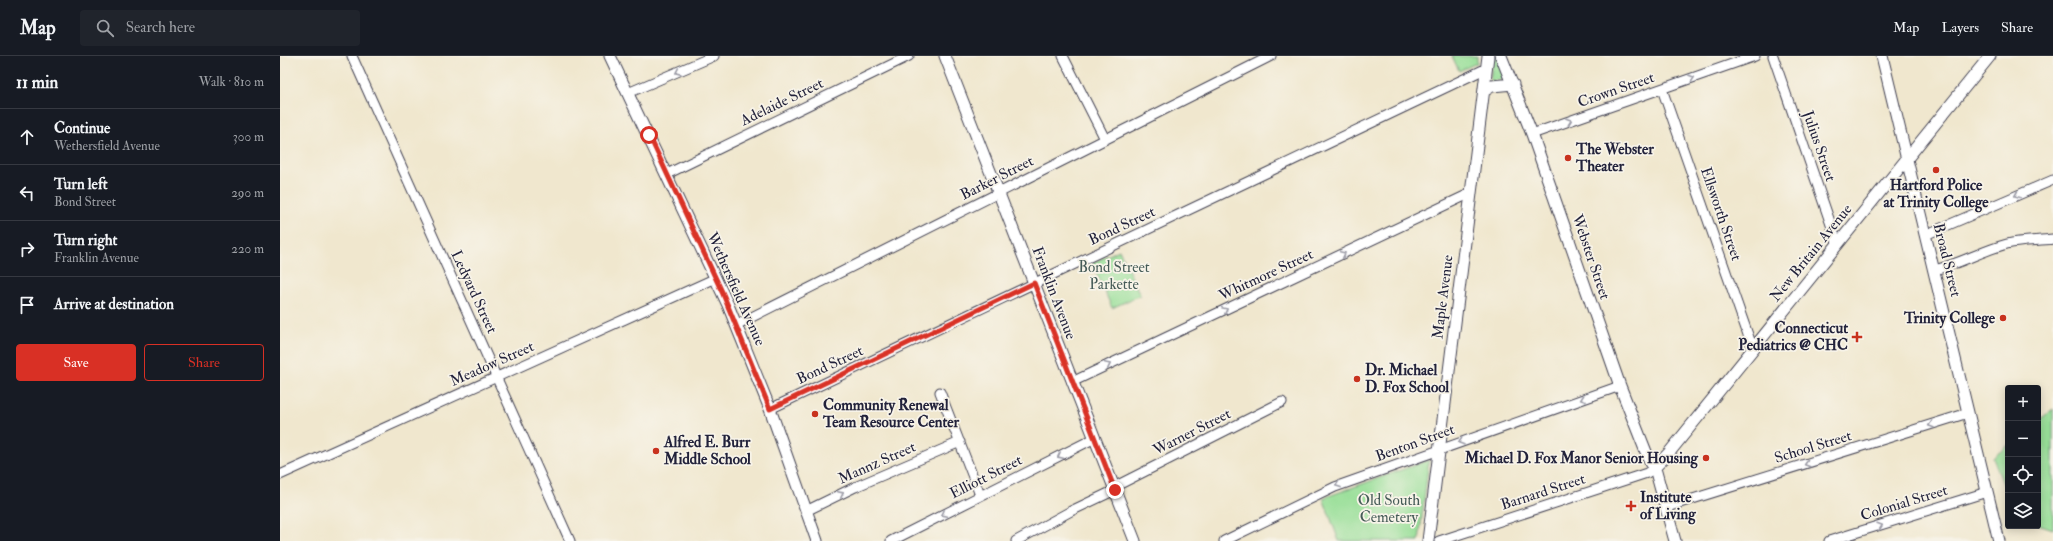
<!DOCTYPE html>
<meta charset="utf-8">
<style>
body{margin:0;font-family:"IM FELL Double Pica",serif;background:#20242c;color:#f1f3f6}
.controls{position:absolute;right:12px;bottom:12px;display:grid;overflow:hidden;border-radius:4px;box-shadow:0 2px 10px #0003}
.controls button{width:36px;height:36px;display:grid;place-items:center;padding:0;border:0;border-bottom:1px solid #363941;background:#171b24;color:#f1f3f6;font:20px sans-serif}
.stop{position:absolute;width:12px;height:12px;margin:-9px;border:3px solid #d93025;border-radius:50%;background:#fff}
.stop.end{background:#d93025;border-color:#fff;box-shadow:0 1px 4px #0008}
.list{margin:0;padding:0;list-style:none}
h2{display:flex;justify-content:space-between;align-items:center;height:52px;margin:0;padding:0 16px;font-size:17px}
h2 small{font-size:13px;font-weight:400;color:#9ea1a6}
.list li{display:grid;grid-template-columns:26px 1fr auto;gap:12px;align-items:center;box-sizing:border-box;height:56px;padding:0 16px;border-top:1px solid #363941}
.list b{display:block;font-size:15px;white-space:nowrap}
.list p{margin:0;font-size:13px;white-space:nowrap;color:#9ea1a6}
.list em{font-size:13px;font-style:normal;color:#9ea1a6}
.actions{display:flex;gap:8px;padding:12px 16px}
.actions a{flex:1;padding:9px 0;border:1px solid #d93025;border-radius:4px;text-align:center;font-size:14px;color:#d93025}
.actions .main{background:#d93025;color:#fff}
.icon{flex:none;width:22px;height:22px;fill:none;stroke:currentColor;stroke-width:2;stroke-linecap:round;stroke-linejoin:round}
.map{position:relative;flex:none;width:1773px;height:485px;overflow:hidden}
header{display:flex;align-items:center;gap:24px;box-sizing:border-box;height:56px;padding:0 20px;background:#171b24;border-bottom:1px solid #363941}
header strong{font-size:19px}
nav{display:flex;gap:22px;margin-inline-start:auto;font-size:14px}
.search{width:280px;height:36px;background:#20242c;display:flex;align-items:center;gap:10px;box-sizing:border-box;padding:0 14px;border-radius:4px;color:#9ea1a6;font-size:15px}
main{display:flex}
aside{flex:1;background:#171b24}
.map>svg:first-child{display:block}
.green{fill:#98df98;stroke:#5d806a}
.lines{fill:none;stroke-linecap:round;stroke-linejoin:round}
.minor-casing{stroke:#414051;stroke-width:11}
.major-casing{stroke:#414051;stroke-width:13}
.minor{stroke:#fff;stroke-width:9}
.major{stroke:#fff;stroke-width:11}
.oneway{stroke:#9c9ca7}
.route{stroke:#d93025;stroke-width:5}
.poi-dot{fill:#c8321e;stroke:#f7f3e8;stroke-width:1.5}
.labels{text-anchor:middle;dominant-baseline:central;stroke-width:3.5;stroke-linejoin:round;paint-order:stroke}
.street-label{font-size:15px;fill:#22223b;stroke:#f7f3e8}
.poi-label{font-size:15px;font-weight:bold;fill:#22223b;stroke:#f7f3e8;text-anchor:start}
.park-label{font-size:15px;fill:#455b57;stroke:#f7f3e8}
</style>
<header>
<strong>Map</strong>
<div class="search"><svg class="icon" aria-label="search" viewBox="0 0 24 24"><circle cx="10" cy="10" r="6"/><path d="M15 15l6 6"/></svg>Search here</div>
<nav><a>Map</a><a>Layers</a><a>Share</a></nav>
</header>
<main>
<aside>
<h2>11 min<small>Walk · 810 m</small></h2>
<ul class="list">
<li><svg class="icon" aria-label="ahead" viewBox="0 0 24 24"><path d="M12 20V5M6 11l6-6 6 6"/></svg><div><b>Continue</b><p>Wethersfield Avenue</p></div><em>300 m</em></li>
<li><svg class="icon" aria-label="left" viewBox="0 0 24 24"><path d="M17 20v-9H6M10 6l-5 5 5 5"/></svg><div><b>Turn left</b><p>Bond Street</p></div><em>290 m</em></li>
<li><svg class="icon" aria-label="right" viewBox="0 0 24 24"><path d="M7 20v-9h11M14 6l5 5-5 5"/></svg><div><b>Turn right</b><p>Franklin Avenue</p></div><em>220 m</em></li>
<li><svg class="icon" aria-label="arrive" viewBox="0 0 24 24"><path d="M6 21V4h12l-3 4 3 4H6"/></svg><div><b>Arrive at destination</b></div></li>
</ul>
<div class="actions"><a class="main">Save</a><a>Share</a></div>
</aside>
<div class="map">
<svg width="1773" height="485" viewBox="0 0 1773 485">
<rect width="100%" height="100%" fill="#f7f3e8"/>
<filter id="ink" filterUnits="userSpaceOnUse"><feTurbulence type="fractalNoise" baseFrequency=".025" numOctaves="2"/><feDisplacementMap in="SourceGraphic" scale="8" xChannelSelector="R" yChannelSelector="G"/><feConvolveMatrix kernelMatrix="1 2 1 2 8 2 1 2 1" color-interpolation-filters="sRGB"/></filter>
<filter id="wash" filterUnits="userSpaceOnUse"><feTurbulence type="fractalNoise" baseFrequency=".012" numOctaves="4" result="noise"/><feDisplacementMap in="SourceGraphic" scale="16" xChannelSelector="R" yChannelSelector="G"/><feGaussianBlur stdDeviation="0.9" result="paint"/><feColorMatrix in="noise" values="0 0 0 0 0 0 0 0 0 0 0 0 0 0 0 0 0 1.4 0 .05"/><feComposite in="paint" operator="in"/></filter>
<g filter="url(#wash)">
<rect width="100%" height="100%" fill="#f0e7ce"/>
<path class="green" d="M1172 0H1197V7L1179 15Z
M1213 0H1218L1226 23 1210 25Z
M839 194 860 239 832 252 812 207Z
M1773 353V473L1758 468V365Z
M1728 389V440L1713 402Z
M1149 404 1139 485H1059L1043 442Z"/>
</g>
<g filter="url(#ink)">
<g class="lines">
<g class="minor-casing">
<path id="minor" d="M72 0 290 485
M783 0 825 83
M1493 0 1558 189
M1382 33 1473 293
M348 37 434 0
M1252 78 1475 0
M387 118 629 0
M1645 179 1773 124
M1654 214C1679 208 1701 195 1727 188 1742 184 1758 185 1773 183
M456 269 991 0
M792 326 1191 137
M660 336 700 439
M490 353 1207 12
M0 419 436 222
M834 431 1002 346
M1387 451 1688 357
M526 455 575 431 680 386
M611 485 815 382
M736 485 791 455 835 434
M944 485 1055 431 1340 330
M1159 485 1367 417 1374 412
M1549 485 1707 436"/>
</g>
<g class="major-casing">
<path id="major" d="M330 0 448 249 490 353 537 485
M665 0 855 485
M1221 0 1252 78 1340 330 1368 401 1376 416 1395 485
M1602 0 1719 485
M1204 35 1212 30 1233 28
M1374 412 1388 398 1710 0
M1148 485 1208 0"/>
</g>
<use href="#minor" class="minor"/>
<use href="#major" class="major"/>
</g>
<defs><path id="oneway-chevron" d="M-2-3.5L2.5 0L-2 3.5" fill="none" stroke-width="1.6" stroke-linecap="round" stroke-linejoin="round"/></defs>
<g class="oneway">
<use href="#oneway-chevron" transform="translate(398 16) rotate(156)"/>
<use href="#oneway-chevron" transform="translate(1412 22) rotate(-19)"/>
<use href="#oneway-chevron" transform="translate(1289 65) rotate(-19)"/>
<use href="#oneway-chevron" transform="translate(1737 139) rotate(157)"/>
<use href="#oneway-chevron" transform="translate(1063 198) rotate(-25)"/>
<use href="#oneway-chevron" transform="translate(945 254) rotate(-25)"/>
<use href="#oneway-chevron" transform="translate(828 309) rotate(-25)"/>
<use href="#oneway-chevron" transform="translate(1303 343) rotate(161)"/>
<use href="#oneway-chevron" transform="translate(1651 369) rotate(163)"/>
<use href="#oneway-chevron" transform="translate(1181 386) rotate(161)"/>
<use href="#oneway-chevron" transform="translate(780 400) rotate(153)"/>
<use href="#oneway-chevron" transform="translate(1527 408) rotate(163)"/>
<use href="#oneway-chevron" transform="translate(1058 429) rotate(160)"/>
<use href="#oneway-chevron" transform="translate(561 438) rotate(-26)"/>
<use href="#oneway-chevron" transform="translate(664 458) rotate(153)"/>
<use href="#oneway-chevron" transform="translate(1600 470) rotate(-17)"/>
</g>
</g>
<g class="lines" filter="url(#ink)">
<path class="route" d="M369 79 443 238 490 353 754 227 835 434"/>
</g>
<g class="poi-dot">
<circle cx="1288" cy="102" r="4"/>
<circle cx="1656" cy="114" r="4"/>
<circle cx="1723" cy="262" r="4"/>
<path d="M1575 275h4v4h4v4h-4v4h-4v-4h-4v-4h4z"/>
<circle cx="1077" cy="323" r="4"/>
<circle cx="535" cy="358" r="4"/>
<circle cx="376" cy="395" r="4"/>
<circle cx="1426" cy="402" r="4"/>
<path d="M1349 444h4v4h4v4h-4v4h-4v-4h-4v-4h4z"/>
</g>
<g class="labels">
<g class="street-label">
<text transform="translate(1336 34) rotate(-19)">Crown Street</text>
<text transform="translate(502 46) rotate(-26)">Adelaide Street</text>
<text transform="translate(1539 90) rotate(71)">Julius Street</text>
<text transform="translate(717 122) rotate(-27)">Barker Street</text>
<text transform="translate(1441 158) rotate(71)">Ellsworth Street</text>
<text transform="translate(842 170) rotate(-25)">Bond Street</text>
<text transform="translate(1531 197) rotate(-51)">New Britain Avenue</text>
<text transform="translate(1311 201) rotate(71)">Webster Street</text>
<text transform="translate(1667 204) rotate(76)">Broad Street</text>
<text transform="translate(986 219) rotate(-25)">Whitmore Street</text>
<text transform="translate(456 233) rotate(66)">Wethersfield Avenue</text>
<text transform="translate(194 236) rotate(65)">Ledyard Street</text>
<text transform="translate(774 237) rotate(69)">Franklin Avenue</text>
<text transform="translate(1163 241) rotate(-83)">Maple Avenue</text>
<text transform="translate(212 308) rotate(-24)">Meadow Street</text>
<text transform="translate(550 309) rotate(-25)">Bond Street</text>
<text transform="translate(912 376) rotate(-27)">Warner Street</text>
<text transform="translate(1135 387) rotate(-20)">Benton Street</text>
<text transform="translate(1533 391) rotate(-17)">School Street</text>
<text transform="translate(597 407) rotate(-24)">Mannz Street</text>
<text transform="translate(706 421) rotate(-27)">Elliott Street</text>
<text transform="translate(1263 436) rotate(-18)">Barnard Street</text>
<text transform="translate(1624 447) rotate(-17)">Colonial Street</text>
</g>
<g class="poi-label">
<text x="1296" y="93">The Webster<tspan x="1296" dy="17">Theater</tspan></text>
<text x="1656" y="129" text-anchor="middle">Hartford Police<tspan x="1656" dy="17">at Trinity College</tspan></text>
<text x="1715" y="262" text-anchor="end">Trinity College</text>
<text x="1568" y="272" text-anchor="end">Connecticut<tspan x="1568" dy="17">Pediatrics @ CHC</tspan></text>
<text x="1085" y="314">Dr. Michael<tspan x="1085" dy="17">D. Fox School</tspan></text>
<text x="543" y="349">Community Renewal<tspan x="543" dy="17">Team Resource Center</tspan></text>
<text x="384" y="386">Alfred E. Burr<tspan x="384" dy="17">Middle School</tspan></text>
<text x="1418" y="402" text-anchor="end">Michael D. Fox Manor Senior Housing</text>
<text x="1360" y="441">Institute<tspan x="1360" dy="17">of Living</tspan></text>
</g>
<g class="park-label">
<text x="834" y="211">Bond Street<tspan x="834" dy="17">Parkette</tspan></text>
<text x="1109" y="444">Old South<tspan x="1109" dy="17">Cemetery</tspan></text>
</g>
</g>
</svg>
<div class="controls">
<button>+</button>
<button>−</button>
<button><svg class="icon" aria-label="locate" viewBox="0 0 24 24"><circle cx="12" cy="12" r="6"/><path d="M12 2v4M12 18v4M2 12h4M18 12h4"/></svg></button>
<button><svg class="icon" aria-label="layers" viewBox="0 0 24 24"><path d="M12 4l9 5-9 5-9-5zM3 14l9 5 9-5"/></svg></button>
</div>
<div class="stop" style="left:369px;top:79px"></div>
<div class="stop end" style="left:835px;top:434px"></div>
</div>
</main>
